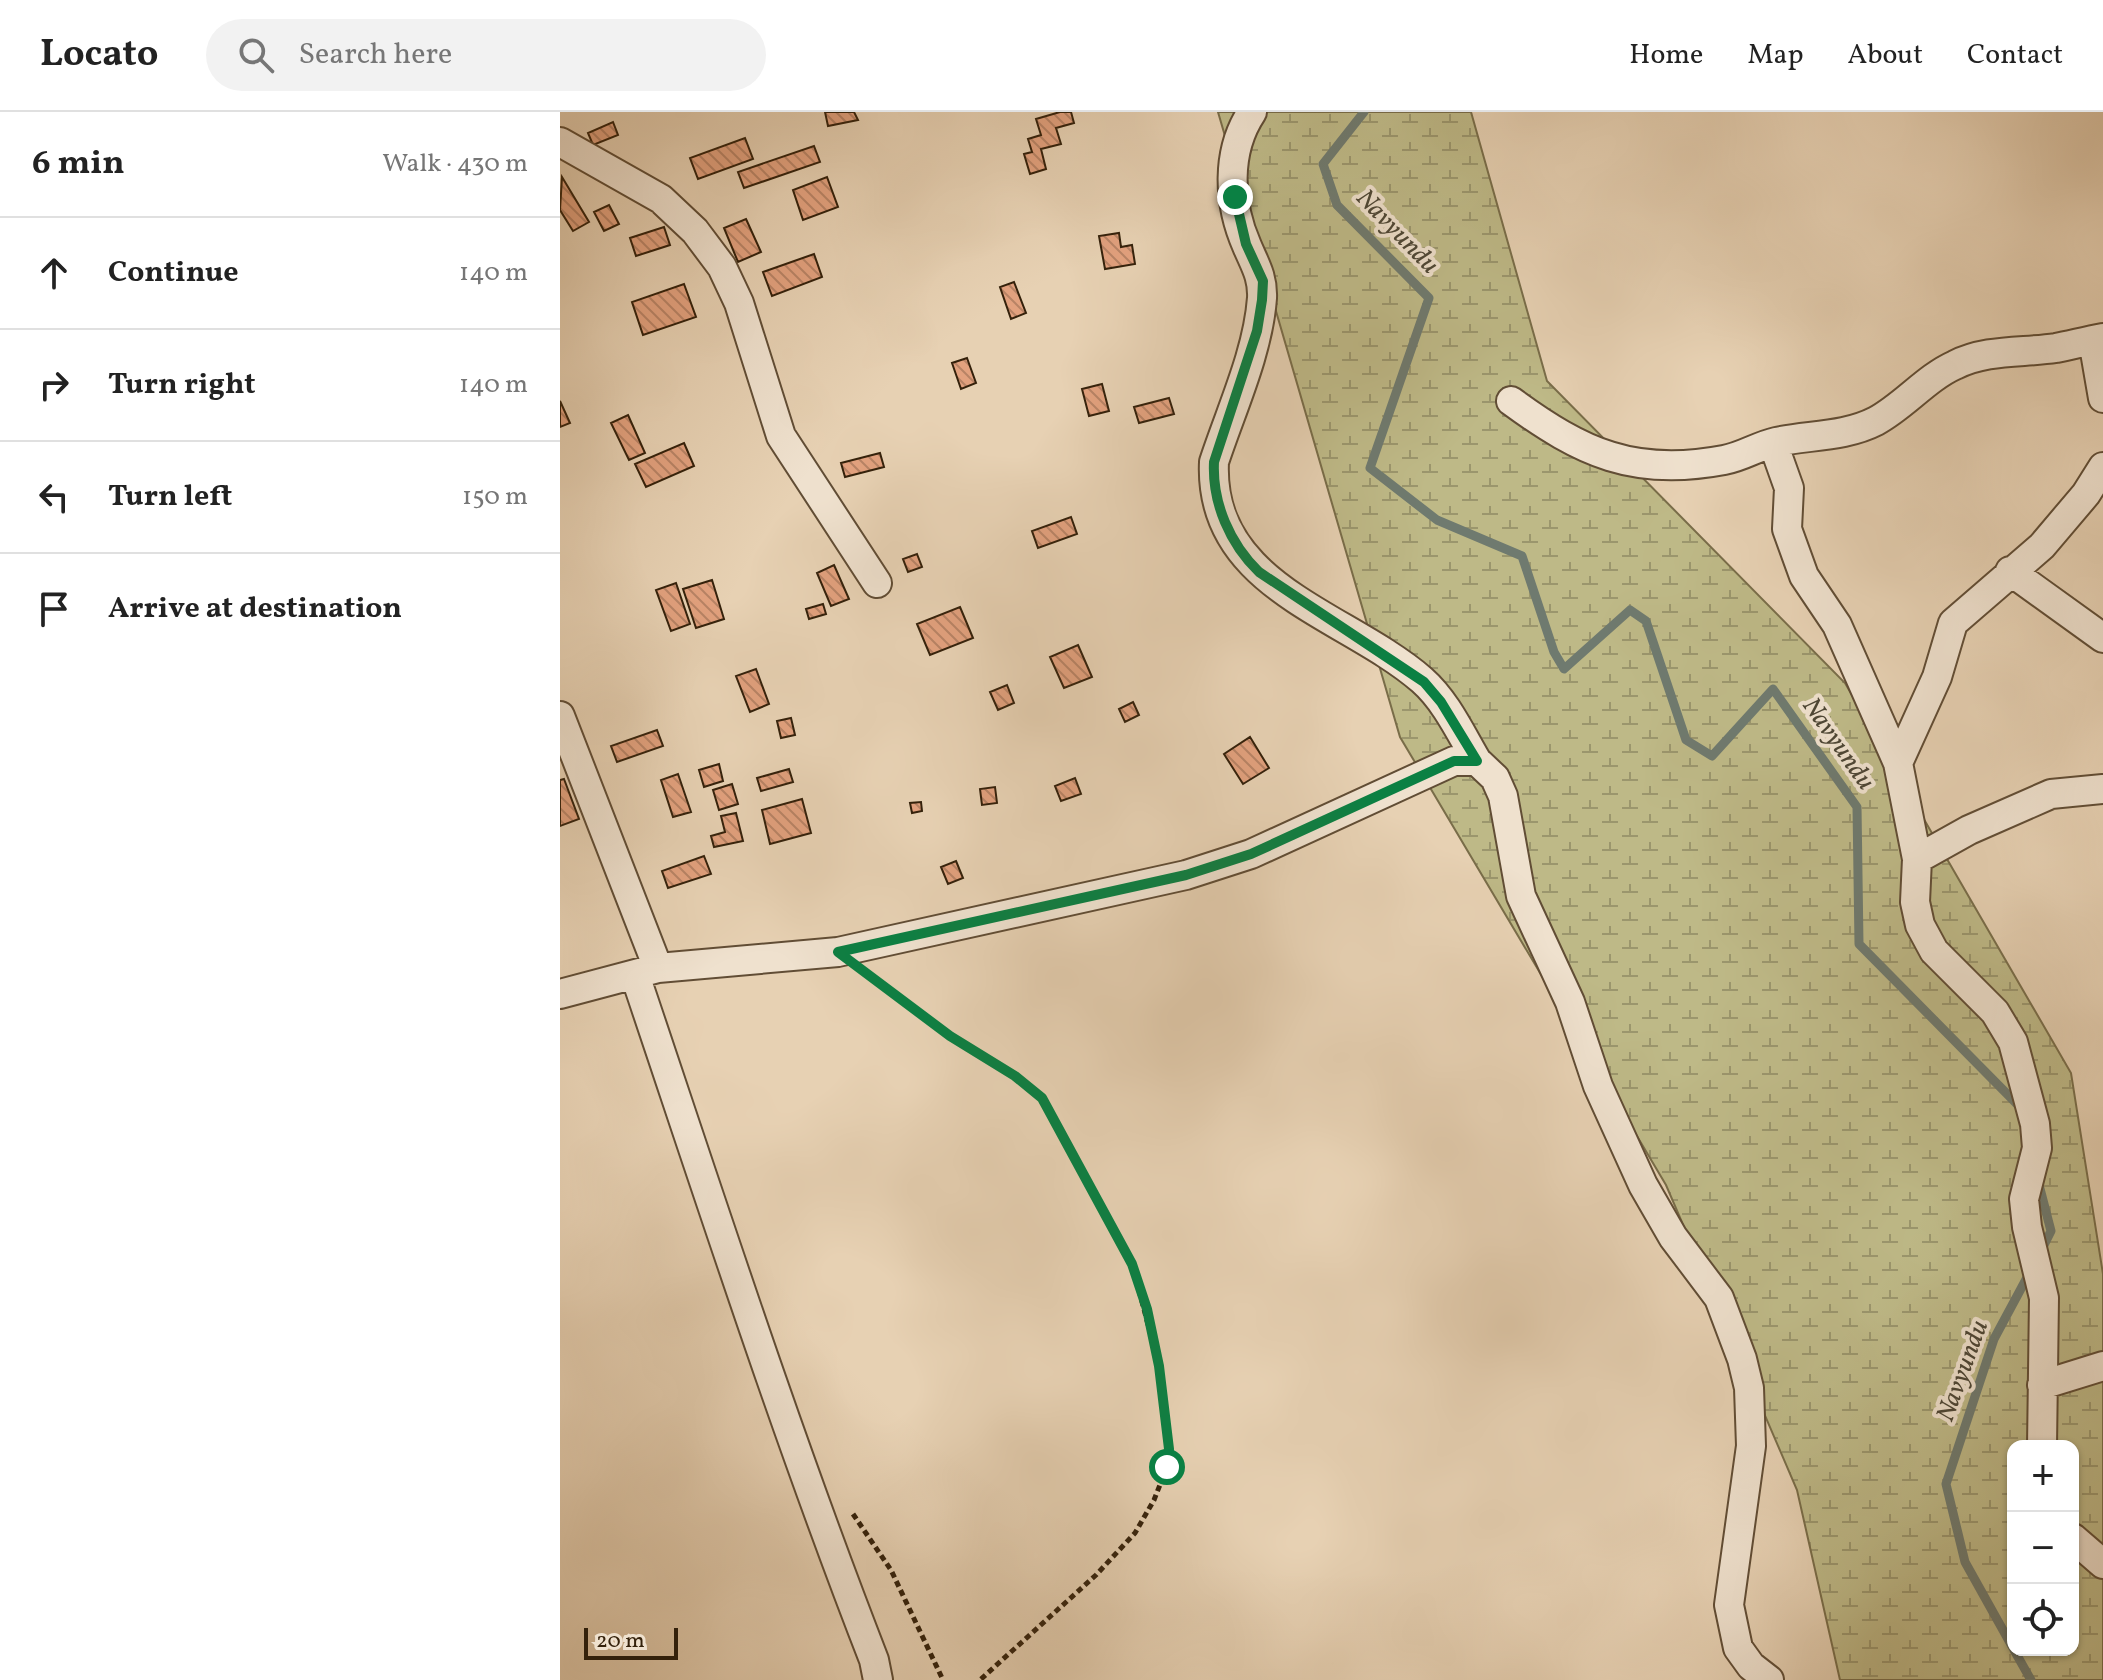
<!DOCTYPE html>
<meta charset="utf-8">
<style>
body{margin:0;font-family:Vollkorn,serif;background:#f2f2f2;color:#222}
.controls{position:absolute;right:24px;bottom:24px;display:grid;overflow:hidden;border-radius:16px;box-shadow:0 2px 6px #0004}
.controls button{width:72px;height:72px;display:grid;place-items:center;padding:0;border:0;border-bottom:2px solid #e0e0e0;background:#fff;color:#222;font:40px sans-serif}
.scale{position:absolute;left:24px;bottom:20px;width:94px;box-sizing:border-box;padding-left:8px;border:4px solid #34210b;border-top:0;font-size:22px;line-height:28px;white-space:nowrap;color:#34210b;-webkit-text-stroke:6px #efe1ce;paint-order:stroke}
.stop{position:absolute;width:24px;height:24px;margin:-18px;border:6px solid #0b8043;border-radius:50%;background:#fff}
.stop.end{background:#0b8043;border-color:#fff;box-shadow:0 2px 8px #0008}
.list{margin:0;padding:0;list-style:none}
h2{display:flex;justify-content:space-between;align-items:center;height:104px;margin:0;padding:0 32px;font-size:34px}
h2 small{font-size:26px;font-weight:400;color:#767676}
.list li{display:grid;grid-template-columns:52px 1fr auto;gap:24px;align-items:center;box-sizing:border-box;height:112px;padding:0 32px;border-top:2px solid #e0e0e0}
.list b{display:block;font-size:30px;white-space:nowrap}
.list em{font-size:26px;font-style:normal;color:#767676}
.icon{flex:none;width:44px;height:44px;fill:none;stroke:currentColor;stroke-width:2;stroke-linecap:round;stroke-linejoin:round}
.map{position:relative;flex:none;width:1543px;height:1568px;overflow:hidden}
header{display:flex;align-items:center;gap:48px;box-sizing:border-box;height:112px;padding:0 40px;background:#fff;border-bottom:2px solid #e0e0e0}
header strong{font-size:38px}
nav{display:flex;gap:44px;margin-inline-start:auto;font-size:28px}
.search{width:560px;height:72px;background:#f2f2f2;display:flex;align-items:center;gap:20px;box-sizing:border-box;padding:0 28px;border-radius:44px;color:#767676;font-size:30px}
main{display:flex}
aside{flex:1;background:#fff}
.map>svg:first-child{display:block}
.wetland{fill:url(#wetland-marsh);stroke:#796d49;stroke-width:2;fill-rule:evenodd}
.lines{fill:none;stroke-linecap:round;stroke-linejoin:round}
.stream{stroke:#6f7a6f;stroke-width:9}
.building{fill:url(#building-back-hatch);stroke:#34210b;stroke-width:2}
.street-casing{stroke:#614d35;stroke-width:32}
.path{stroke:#34210b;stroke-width:5;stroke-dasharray:6 4;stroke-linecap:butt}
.street{stroke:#efe1ce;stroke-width:28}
.route{stroke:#0b8043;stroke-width:10}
.labels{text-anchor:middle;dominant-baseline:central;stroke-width:8;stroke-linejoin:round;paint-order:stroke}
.water-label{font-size:26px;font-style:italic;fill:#4d4635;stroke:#efe1ce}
</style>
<header>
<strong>Locato</strong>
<div class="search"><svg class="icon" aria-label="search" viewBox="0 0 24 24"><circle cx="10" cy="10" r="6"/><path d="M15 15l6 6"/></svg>Search here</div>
<nav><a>Home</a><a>Map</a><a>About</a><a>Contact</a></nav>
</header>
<main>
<aside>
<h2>6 min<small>Walk · 430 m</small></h2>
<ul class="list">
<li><svg class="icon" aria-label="ahead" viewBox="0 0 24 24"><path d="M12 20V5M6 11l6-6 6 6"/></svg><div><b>Continue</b></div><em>140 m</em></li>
<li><svg class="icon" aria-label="right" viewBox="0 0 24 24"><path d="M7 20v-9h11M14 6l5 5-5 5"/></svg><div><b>Turn right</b></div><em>140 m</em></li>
<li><svg class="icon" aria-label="left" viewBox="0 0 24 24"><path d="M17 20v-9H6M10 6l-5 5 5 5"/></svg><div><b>Turn left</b></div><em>150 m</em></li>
<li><svg class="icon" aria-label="arrive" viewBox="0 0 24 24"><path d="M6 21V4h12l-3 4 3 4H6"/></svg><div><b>Arrive at destination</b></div></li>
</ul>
</aside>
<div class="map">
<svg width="1543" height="1568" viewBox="0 0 1543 1568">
<defs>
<pattern id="wetland-marsh" width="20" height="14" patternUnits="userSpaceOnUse" patternTransform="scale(2)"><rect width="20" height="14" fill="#beb987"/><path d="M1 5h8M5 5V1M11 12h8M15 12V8" fill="none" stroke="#9b966d"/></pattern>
<pattern id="building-back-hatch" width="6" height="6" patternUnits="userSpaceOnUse" patternTransform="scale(2)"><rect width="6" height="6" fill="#e2a17e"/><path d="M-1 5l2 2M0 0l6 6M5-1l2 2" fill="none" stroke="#b88365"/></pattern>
</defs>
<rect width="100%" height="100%" fill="#e7d1b3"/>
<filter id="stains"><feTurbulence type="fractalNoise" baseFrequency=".0025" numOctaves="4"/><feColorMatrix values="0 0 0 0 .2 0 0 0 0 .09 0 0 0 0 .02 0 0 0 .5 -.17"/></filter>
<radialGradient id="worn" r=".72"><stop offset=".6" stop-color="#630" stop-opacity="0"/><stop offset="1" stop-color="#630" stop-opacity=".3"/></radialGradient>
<path class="wetland" d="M658 0H911L987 269 1285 571 1511 961 1543 1162V1568H1280L1237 1378 1106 1073 840 625ZM1453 1334H1513V1538H1453Z"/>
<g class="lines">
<path class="stream" d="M804 0 763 52 777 93 869 186 810 356 877 408 962 444 994 540 1004 557 1070 498 1086 509 1126 628 1152 644 1213 577 1297 695 1299 832 1458 993
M1478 1069 1491 1119 1480 1141
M1453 1536 1405 1450 1386 1372 1434 1227 1471 1158
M1454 1538 1471 1568"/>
</g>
<path class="building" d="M265 0H294L298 8 268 14Z
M500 0H511L514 11 496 16 501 32 481 37 486 57 470 62 464 42 472 40 468 27 481 23 476 7Z
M53 10 58 23 33 33 28 21Z
M185 26 193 47 138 67 130 46Z
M254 34 260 50 184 76 178 60Z
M2 65 29 110 13 119 0 98Z
M267 65 278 95 243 108 233 78Z
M49 93 59 112 44 119 34 100Z
M186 107 201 140 178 150 164 116Z
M104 115 110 133 76 144 70 126Z
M559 121 561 135 572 133 575 152 545 157 539 124Z
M254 142 262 165 212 184 203 160Z
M454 170 466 201 451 207 440 175Z
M124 172 136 205 83 223 72 190Z
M407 246 416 271 401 277 392 251Z
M542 272 549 299 529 304 522 277Z
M609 286 614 302 579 311 574 295Z
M0 289 10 311 0 315Z
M68 303 85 341 69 348 51 311Z
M124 331 134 354 86 375 75 352Z
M320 341 324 355 285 365 281 351Z
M511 405 517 422 478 436 472 419Z
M357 442 362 455 348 460 343 447Z
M274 453 289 487 271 494 257 461Z
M152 468 164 507 136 516 123 477Z
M116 471 130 512 111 519 96 478Z
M263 492 266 502 249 507 246 497Z
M400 495 413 526 370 543 357 512Z
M518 533 532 565 504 576 490 545Z
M196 557 209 592 190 600 176 564Z
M447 573 454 591 438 598 430 580Z
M573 590 579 603 565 610 559 597Z
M231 606 235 623 221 626 217 609Z
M97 618 103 634 57 650 51 634Z
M690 625 709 656 683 672 664 642Z
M159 652 163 669 144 675 139 658Z
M229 657 233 670 201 679 197 666Z
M118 662 131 700 113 705 101 668Z
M515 666 521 682 501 689 495 674Z
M4 667 19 707 0 714V668Z
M172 672 178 692 159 698 153 678Z
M435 675 437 691 422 693 420 677Z
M242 687 251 721 210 732 202 698Z
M361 690 362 699 352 701 350 691Z
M176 701 183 729 154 735 151 724 165 720 161 704Z
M144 744 151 762 108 776 102 759Z
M396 749 403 766 388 772 381 755Z"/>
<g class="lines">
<g class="street-casing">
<path id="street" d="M692 0C666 39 668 91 687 134 695 153 703 165 702 186 698 241 671 298 654 350 648 475 786 502 862 568 886 589 901 622 917 649
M0 30 101 87 135 119 162 155 179 191 221 324 317 471
M1533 228 1543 286
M951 289C1022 341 1074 365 1164 348 1182 345 1198 334 1216 330 1249 323 1285 325 1316 309 1344 294 1366 266 1395 253 1426 237 1462 241 1496 236 1511 233 1527 229 1543 226
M1213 331 1229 376 1227 417 1244 464 1277 513 1338 651 1357 747 1355 790 1360 813 1374 839 1435 900 1453 930 1475 1012 1477 1036 1464 1087 1467 1115 1484 1186 1482 1334
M1450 459 1543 526
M0 604 98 856
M1338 651 1377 565 1393 511 1482 434 1526 382 1543 355
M1357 747 1409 718 1491 682 1543 677
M75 863C152 1092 226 1322 314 1548L318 1568
M0 882 98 856 278 840 626 763 691 742 894 649H917L935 666 943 684 961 784 1010 890 1038 974 1083 1073 1113 1125 1159 1186 1182 1247 1189 1276 1191 1334 1169 1493 1178 1536 1191 1554 1209 1568
M1482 1273 1543 1254
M1513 1426 1543 1452"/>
</g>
<path class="path" d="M308 862 390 924 455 964 482 986 572 1152 599 1254 609 1337 607 1355 594 1388 575 1421 536 1463 420 1568
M293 1402 331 1458 383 1568"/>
<use href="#street" class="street"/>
</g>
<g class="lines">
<path class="route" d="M607 1355 609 1337 599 1254 587 1197 572 1152 482 986 455 964 390 924 278 840 626 763 691 742 894 649H917L881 590 864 570 699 460C670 432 652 391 654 350L697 219 702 188 703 169 686 132 675 85"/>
</g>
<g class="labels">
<g class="water-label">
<text transform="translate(837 120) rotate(46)">Navyundu</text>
<text transform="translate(1278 632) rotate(55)">Navyundu</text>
<text transform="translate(1403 1259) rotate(-70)">Navyundu</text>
</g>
</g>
<rect width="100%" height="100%" filter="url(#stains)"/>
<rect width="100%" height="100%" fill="url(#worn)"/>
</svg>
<div class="controls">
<button>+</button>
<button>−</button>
<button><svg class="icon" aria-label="locate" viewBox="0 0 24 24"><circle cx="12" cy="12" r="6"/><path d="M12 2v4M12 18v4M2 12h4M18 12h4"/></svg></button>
</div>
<div class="scale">20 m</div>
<div class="stop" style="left:607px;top:1355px"></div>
<div class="stop end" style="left:675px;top:85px"></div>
</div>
</main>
